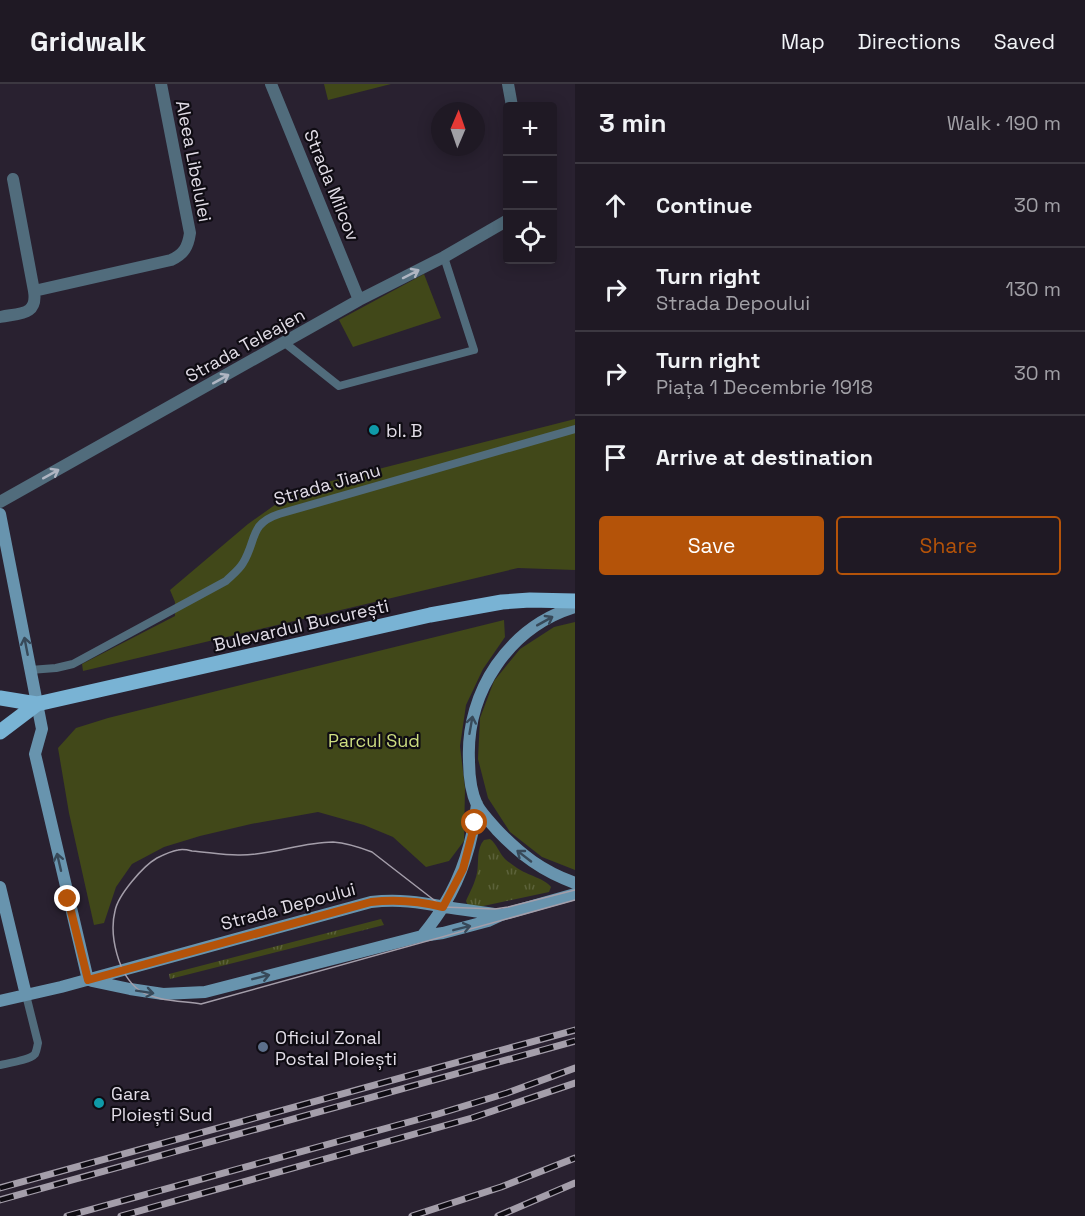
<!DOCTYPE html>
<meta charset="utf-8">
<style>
body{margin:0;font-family:"Space Grotesk",sans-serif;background:#2c2631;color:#f1f3f6}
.controls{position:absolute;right:18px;top:18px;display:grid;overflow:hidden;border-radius:6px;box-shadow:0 3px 15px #0003}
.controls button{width:54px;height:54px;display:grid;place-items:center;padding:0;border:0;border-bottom:2px solid #3c3841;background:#1f1924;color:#f1f3f6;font:30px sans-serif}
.compass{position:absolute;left:431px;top:18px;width:54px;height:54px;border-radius:50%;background:#1f1924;box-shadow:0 3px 15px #0003;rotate:2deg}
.stop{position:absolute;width:18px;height:18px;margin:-14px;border:4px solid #b45309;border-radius:50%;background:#fff}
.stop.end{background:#b45309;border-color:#fff;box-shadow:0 2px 6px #0008}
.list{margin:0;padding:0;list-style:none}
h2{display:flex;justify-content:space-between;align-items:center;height:78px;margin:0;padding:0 24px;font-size:26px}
h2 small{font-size:20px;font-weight:400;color:#a1a0a6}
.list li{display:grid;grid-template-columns:39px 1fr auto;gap:18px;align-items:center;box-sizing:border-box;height:84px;padding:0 24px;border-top:2px solid #3c3841}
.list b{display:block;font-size:22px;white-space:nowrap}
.list p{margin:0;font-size:20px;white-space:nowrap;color:#a1a0a6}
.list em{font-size:20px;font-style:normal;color:#a1a0a6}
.actions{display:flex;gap:12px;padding:18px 24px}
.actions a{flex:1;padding:14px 0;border:2px solid #b45309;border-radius:6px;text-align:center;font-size:21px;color:#b45309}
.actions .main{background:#b45309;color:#fff}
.icon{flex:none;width:33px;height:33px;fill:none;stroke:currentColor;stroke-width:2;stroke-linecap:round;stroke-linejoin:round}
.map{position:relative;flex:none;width:575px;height:1132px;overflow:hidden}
header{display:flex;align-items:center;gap:36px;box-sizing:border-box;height:84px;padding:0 30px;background:#1f1924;border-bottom:2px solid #3c3841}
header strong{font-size:28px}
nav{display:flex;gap:33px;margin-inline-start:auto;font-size:21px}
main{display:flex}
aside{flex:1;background:#1f1924}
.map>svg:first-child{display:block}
.grass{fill:url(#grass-tufts)}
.green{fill:#414819}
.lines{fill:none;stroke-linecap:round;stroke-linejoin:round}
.lane{stroke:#516c7c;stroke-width:8}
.street{stroke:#516c7c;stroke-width:12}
.secondary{stroke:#6894ae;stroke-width:12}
.primary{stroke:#79b3d4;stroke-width:15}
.tram{stroke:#a49eaa;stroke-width:1.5}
.rail-casing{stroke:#a49eaa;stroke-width:7}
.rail{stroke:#0f0c13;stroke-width:4.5;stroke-dasharray:14;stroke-linecap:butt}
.oneway{stroke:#afb5c2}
.oneway2{stroke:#374959}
.route{stroke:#b45309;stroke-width:8}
.culture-dot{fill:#0f9aa8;stroke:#0f0c13;stroke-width:2}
.service-dot{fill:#5c6f8a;stroke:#0f0c13;stroke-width:2}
.labels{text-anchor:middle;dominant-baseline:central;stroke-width:4.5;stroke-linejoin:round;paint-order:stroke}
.street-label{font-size:18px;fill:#e2dde7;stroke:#0f0c13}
.poi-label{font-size:18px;fill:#e2dde7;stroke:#0f0c13;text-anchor:start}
.park-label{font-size:18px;fill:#cfdf81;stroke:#0f0c13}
</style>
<header>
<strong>Gridwalk</strong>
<nav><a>Map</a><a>Directions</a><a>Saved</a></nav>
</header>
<main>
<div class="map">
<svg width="575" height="1132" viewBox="0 0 575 1132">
<defs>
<pattern id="grass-tufts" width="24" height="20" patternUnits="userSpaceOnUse" patternTransform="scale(1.5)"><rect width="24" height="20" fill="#414819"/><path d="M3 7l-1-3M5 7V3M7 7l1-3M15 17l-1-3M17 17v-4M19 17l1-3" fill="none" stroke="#5c623a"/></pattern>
</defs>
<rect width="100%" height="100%" fill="#292130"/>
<path class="grass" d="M490 755C497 760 499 769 505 775 508 778 513 781 517 784 527 791 546 795 551 803L549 808 474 824 468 822 466 817C470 808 475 799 477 789 479 779 476 765 484 756Z
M381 835 384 841 170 895 169 890Z"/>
<path class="green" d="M324 0H391L328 16Z
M424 190 441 234 353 263 339 236Z
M575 335V486L518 484 83 587 82 580 175 532V518L170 506 248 440 296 406Z
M504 536 505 553 483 585 466 621 460 662 465 704 464 757 449 777 426 783 393 753 364 741 318 728 251 740 200 752 164 763 132 780 116 803 104 839 94 841 69 729 58 664 76 644 108 634Z
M575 538V786L542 773 510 748 488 714 478 675 480 634 494 597 520 565 554 543Z"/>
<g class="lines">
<path class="lane" d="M285 259 339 302 474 266 444 173
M30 586 56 584 73 580 226 497C232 491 239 486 243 479 257 456 249 440 279 430L575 345
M0 981C9 979 30 976 35 970 37 966 37 963 38 959L26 911"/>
<path class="street" d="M271 0 359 216
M508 0 512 22
M13 95 34 207
M0 233C19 229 38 232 34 207L171 176C184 170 188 163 190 149L161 0
M0 418 359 216 444 173 508 136"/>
<path class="secondary" d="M0 430 42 645 35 670 88 896
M575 523C509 543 466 608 469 676 469 690 471 708 477 721 482 730 490 738 497 746 521 771 542 787 575 799
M0 803 26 911
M422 852C430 842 438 832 444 821 463 790 473 756 477 720
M92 897 130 905 163 910 205 908 422 852 443 849 488 837 501 831 575 810
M0 917 61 903 371 818C398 815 419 818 445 823 464 826 482 828 501 831"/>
<path class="primary" d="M0 614 37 620 430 531 502 518 530 516 575 517
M0 648 37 620"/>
<path class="tram" d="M575 806 508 823 495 825 443 823 372 768C359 763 347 759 333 758 301 758 270 772 238 771 222 771 207 768 192 767 188 766 182 765 178 766 172 767 163 771 157 774 143 782 118 811 115 827 109 851 118 891 139 906 153 917 184 917 201 920L575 816"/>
<g class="rail-casing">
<path id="rail" d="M0 1104 575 946
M0 1116 575 957
M67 1132 438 1030 507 1009 575 984
M121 1132 472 1034 575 999
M412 1132 501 1103 575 1074
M498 1132 575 1099"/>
</g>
<use href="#rail" class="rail"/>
</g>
<defs><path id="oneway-shaft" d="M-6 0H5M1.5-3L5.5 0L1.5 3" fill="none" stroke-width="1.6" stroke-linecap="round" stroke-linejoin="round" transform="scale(1.5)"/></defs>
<g class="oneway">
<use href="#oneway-shaft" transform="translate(411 190) rotate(-27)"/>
<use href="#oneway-shaft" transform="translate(221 295) rotate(-29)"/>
<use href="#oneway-shaft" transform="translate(51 390) rotate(-29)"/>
</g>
<g class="oneway2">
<use href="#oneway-shaft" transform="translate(545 537) rotate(-29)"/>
<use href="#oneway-shaft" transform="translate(26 562) rotate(-101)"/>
<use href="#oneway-shaft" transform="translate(471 641) rotate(-80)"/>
<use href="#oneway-shaft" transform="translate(524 772) rotate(-142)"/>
<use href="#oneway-shaft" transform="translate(59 778) rotate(-103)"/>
<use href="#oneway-shaft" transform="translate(462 844) rotate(-14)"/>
<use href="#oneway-shaft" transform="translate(261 893) rotate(-14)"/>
<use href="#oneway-shaft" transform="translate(145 908) rotate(9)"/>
</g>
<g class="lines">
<path class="route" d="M68 815 88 896 371 818C396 815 419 817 443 823L463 785 475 739"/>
</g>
<g class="culture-dot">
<circle cx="374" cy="346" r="6"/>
<circle cx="99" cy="1019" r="6"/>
</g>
<circle class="service-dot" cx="263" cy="963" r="6"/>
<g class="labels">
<g class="street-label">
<text transform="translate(194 77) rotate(79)">Aleea Libelulei</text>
<text transform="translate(332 101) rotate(68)">Strada Milcov</text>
<text transform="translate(245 261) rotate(-29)">Strada Teleajen</text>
<text transform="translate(327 400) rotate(-16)">Strada Jianu</text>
<text transform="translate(301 541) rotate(-13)">Bulevardul București</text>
<text transform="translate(288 822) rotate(-15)">Strada Depoului</text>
</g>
<g class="poi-label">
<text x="386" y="346">bl. B</text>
<text x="275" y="953">Oficiul Zonal<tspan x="275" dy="21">Postal Ploiești</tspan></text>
<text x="111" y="1009">Gara<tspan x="111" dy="21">Ploiești Sud</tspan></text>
</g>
<g class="park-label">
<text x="374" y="656">Parcul Sud</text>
</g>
</g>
</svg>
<div class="controls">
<button>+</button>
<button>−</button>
<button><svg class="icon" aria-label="locate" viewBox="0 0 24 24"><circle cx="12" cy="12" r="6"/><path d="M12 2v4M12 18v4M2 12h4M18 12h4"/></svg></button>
</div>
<svg class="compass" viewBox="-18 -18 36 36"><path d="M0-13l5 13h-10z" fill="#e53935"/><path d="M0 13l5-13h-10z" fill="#a1a0a6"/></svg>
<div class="stop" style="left:475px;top:739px"></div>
<div class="stop end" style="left:68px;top:815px"></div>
</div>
<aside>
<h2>3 min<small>Walk · 190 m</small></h2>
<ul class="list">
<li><svg class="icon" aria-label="ahead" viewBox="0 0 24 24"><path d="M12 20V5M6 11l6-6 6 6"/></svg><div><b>Continue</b></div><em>30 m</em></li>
<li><svg class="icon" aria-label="right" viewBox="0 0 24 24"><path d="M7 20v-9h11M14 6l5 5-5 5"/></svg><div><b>Turn right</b><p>Strada Depoului</p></div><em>130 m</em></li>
<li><svg class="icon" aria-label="right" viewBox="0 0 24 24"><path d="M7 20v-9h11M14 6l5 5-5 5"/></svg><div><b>Turn right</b><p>Piața 1 Decembrie 1918</p></div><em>30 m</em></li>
<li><svg class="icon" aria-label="arrive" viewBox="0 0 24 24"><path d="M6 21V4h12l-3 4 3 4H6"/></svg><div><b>Arrive at destination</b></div></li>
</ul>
<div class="actions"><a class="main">Save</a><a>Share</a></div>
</aside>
</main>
